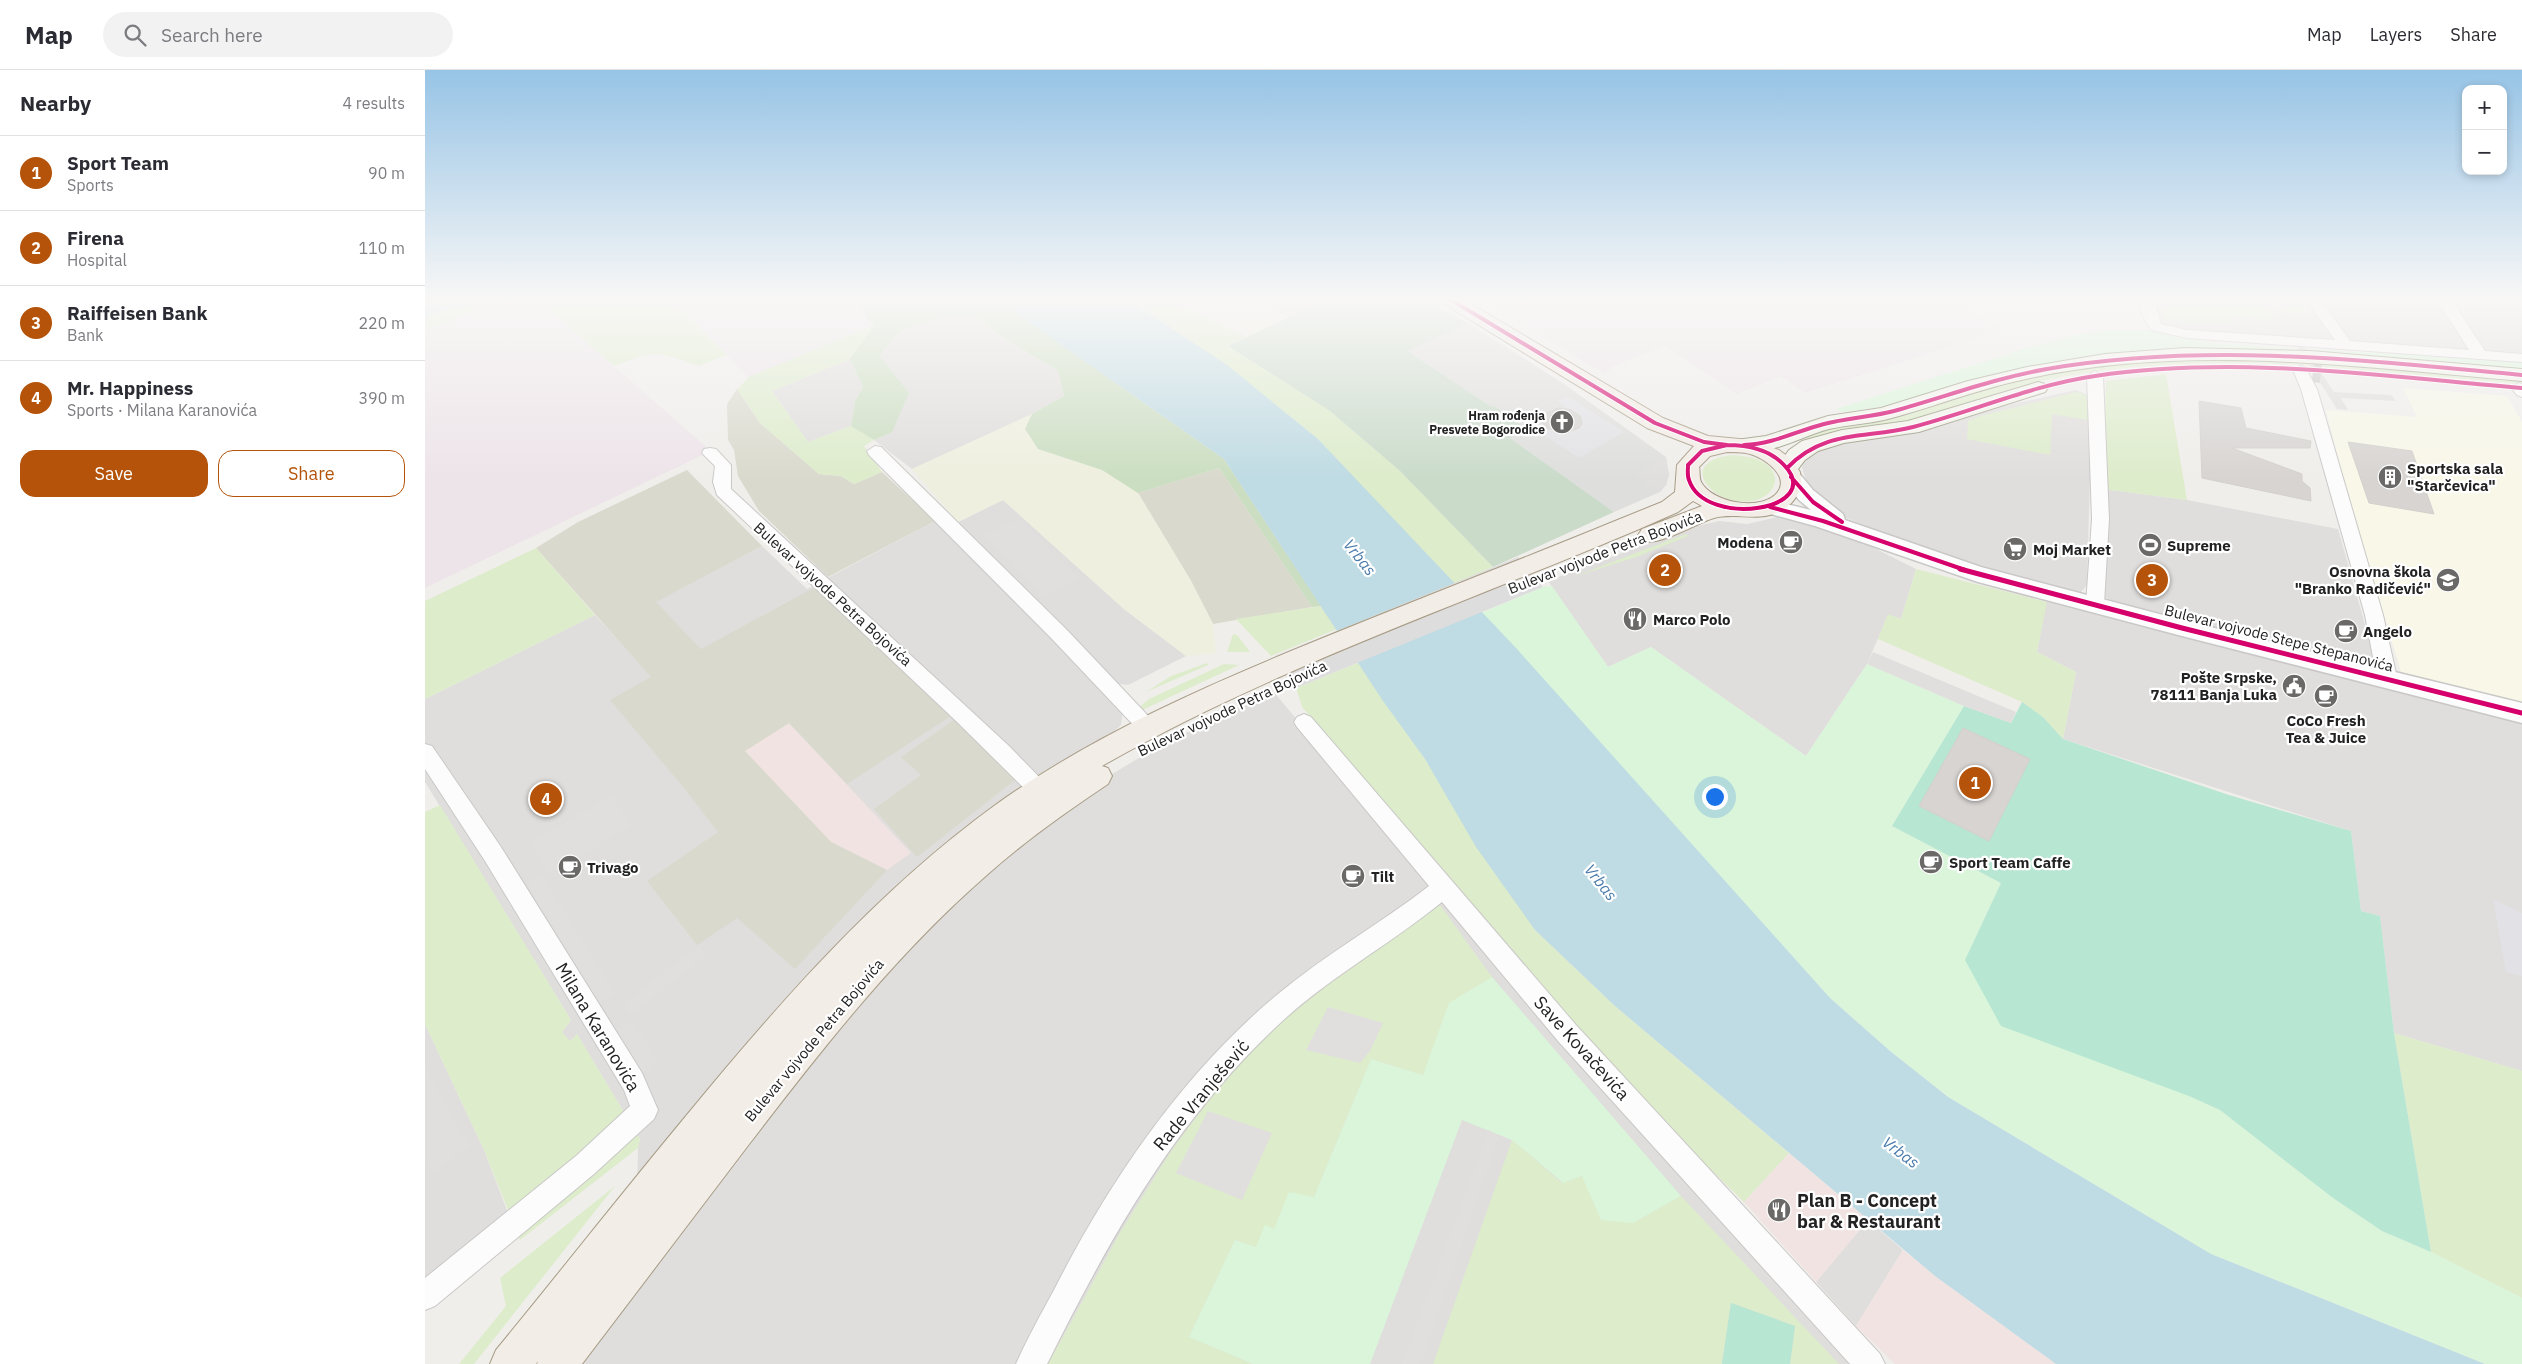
<!DOCTYPE html>
<meta charset="utf-8">
<style>
body{margin:0;font-family:"IBM Plex Sans",sans-serif;background:#f2f2f3;color:#2b2b33}
.controls{position:absolute;right:15px;top:15px;display:grid;overflow:hidden;border-radius:10px;box-shadow:0 2px 8px #0003}
.controls button{width:45px;height:45px;display:grid;place-items:center;padding:0;border:0;border-bottom:1px solid #e1e1e2;background:#fff;color:#2b2b33;font:25px sans-serif}
.you{position:absolute;left:1289px;top:726px;width:18px;height:18px;margin:-12px;border:4px solid #fff;border-radius:50%;background:#1a73e8;box-shadow:0 0 0 8px #1a73e833}
.badge{display:grid;place-items:center;width:32px;height:32px;border-radius:50%;background:#b45309;color:#fff;font-size:16px;font-weight:700}
.pin{position:absolute;translate:-50% -50%;border:2px solid #fff;box-shadow:0 1px 5px #0006}
.list{margin:0;padding:0;list-style:none}
h2{display:flex;justify-content:space-between;align-items:center;height:65px;margin:0;padding:0 20px;font-size:21px}
h2 small{font-size:16px;font-weight:400;color:#7c7c81}
.list li{display:grid;grid-template-columns:32px 1fr auto;gap:15px;align-items:center;box-sizing:border-box;height:75px;padding:0 20px;border-top:1px solid #e1e1e2}
.list b{display:block;font-size:19px;white-space:nowrap}
.list p{margin:0;font-size:16px;white-space:nowrap;color:#7c7c81}
.list em{font-size:16px;font-style:normal;color:#7c7c81}
.actions{display:flex;gap:10px;padding:15px 20px}
.actions a{flex:1;padding:11px 0;border:1px solid #b45309;border-radius:15px;text-align:center;font-size:18px;color:#b45309}
.actions .main{background:#b45309;color:#fff}
.icon{flex:none;width:28px;height:28px;fill:none;stroke:currentColor;stroke-width:2;stroke-linecap:round;stroke-linejoin:round}
.map{position:relative;flex:none;width:2097px;height:1294px;overflow:hidden}
header{display:flex;align-items:center;gap:30px;box-sizing:border-box;height:70px;padding:0 25px;background:#fff;border-bottom:1px solid #e1e1e2}
header strong{font-size:24px}
nav{display:flex;gap:28px;margin-inline-start:auto;font-size:18px}
.search{width:350px;height:45px;background:#f2f2f3;display:flex;align-items:center;gap:12px;box-sizing:border-box;padding:0 18px;border-radius:28px;color:#7c7c81;font-size:19px}
main{display:flex}
aside{flex:1;background:#fff}
.map>svg:first-child{display:block}
.residential{fill:#dfdedc}
.commercial{fill:#f1e3e1}
.industrial{fill:#ede4e9}
.education{fill:#f8f7e8}
.religious{fill:#dededc}
.construction{fill:#d9d9cd}
.farmland{fill:#efefdf}
.grass{fill:#ddeccb}
.forest{fill:#cbdec1}
.cemetery{fill:#cadbca}
.park{fill:#daf5da}
.pitch{fill:#b7e6d2}
.parking{fill:#e0dfde}
.plaza{fill:#e2e1e5}
.water{fill:#bfdbe3}
.pier{fill:#dedddd}
.building{fill:#d7d4d2;stroke:#d3d0cc}
.lines{fill:none;stroke-linecap:round;stroke-linejoin:round}
.secondary-tunnel{stroke:#c7c5c3;stroke-width:22;stroke-dasharray:22 11;stroke-linecap:butt}
.minor-casing{stroke:#c9c8c7;stroke-width:2}
.tertiary-casing{stroke:#c9c8c7;stroke-width:3}
.secondary-casing{stroke:#999a82;stroke-width:2}
.primary-casing{stroke:#a79c86;stroke-width:2}
.minor{fill:#fdfcfc;fill-rule:evenodd}
.tertiary{fill:#fdfcfc;fill-rule:evenodd}
.secondary{fill:#f4f4ed;fill-rule:evenodd}
.primary{fill:#f3ede7;fill-rule:evenodd}
.cycleway-far1-casing{stroke:#fff;stroke-width:6}
.cycleway-casing{stroke:#fff;stroke-width:8}
.cycleway-far1{stroke:#d6006c;stroke-width:4}
.cycleway{stroke:#d6006c;stroke-width:5}
.labels{text-anchor:middle;dominant-baseline:central;stroke-width:4.5;stroke-linejoin:round;paint-order:stroke}
.far-poi-label{font-size:12px;font-weight:bold;fill:#222;stroke:#fff;text-anchor:end}
.poi-label{font-size:15px;font-weight:bold;fill:#222;stroke:#fff;text-anchor:start}
.street-label{font-size:15px;fill:#222;stroke:#fff}
.water-label{font-size:16px;font-style:italic;fill:#4a7aab;stroke:#fff}
.near-street-label{font-size:18px;fill:#222;stroke:#fff}
.near-poi-label{font-size:18px;font-weight:bold;fill:#222;stroke:#fff;text-anchor:start}
</style>
<header>
<strong>Map</strong>
<div class="search"><svg class="icon" aria-label="search" viewBox="0 0 24 24"><circle cx="10" cy="10" r="6"/><path d="M15 15l6 6"/></svg>Search here</div>
<nav><a>Map</a><a>Layers</a><a>Share</a></nav>
</header>
<main>
<aside>
<h2>Nearby<small>4 results</small></h2>
<ul class="list">
<li><span class="badge">1</span><div><b>Sport Team</b><p>Sports</p></div><em>90 m</em></li>
<li><span class="badge">2</span><div><b>Firena</b><p>Hospital</p></div><em>110 m</em></li>
<li><span class="badge">3</span><div><b>Raiffeisen Bank</b><p>Bank</p></div><em>220 m</em></li>
<li><span class="badge">4</span><div><b>Mr. Happiness</b><p>Sports · Milana Karanovića</p></div><em>390 m</em></li>
</ul>
<div class="actions"><a class="main">Save</a><a>Share</a></div>
</aside>
<div class="map">
<svg width="2097" height="1294" viewBox="0 0 2097 1294">
<rect width="100%" height="100%" fill="#f0eeeb"/>
<path class="residential" d="M831 228H905L864 248Z
M1721 228H2097V288L1762 263 1734 257Z
M554 247 571 263 633 301 639 326 607 344 487 399 449 370 467 362 453 285 475 261 515 248Z
M425 289 438 317 430 331 426 356 383 372 347 321Z
M1651 320 1667 327 1662 515 1656 522H1651L1576 502 1508 481 1449 459 1409 443 1383 417 1377 397 1380 389 1397 376Z
M1678 419 1762 430 1913 459 1948 583V591L1943 594 1934 595 1694 534 1680 527 1675 519Z
M578 430 699 539 761 586 703 615 693 614 533 452Z
M1357 446 1429 468 1491 499 1476 549 1463 545 1442 594 1381 686 1226 577 1183 597 1123 511 1262 458 1295 451 1322 454Z
M510 451 595 532 698 641 696 655 212 1117 213 1078 215 1069 152 964 145 972 137 962 146 950 0 712V629L170 545 227 607 276 579 230 532 337 476 382 519Z
M1622 528 2097 649V1001L1969 963 1955 846 1936 841 1926 761 1638 669 1651 602 1612 582Z
M848 621 950 743 1438 1294H147L286 1112 512 843 667 716 734 676Z
M0 954 59 1080 86 1151 0 1215Z
M1443 1150 1478 1180 1431 1256 1391 1212Z"/>
<path class="commercial" d="M364 653 486 783 462 800 406 772 319 681Z
M1364 1083 1443 1150 1391 1212 1319 1132Z
M1478 1180 1510 1206 1631 1294H1470L1431 1256Z"/>
<path class="industrial" d="M86 228H111L286 381 0 518V260Z
M245 228H424L449 255 324 308Z
M1051 228H1524L1578 260 1380 323 1356 306 1311 324 1241 276 1191 295 1179 303Z"/>
<path class="education" d="M1978 318 2082 326 2097 352V633L1976 602 1921 419 1901 340 1992 347Z"/>
<path class="religious" d="M1043 253 1139 314 1241 387 1244 405 1241 415 1235 422 1189 442 1085 368 1101 358 1071 337 1065 336 981 281Z"/>
<path class="construction" d="M312 319 335 353 394 404 416 406 429 414 457 402 510 451 403 507 334 441 313 406 309 380 303 370 302 334Z
M794 398 887 537 788 554 766 511 713 423Z
M262 400 337 476 231 532 276 579 394 515 532 642 422 714 364 653 320 681 406 772 462 800 370 899 312 848 272 875 222 811 293 762 259 718 185 630 226 607 111 478 153 452Z
M536 645 594 707 492 787 449 739 496 705 476 687Z"/>
<path class="farmland" d="M780 228H831L864 248 830 263 767 233Z
M607 344 600 359 613 379 677 400 713 423 766 511 788 554 791 583 761 586 699 539 578 430 533 452 487 399Z"/>
<path class="grass" d="M52 228H86L0 260V247Z
M111 228H245L302 285 274 296C231 281 231 280 189 296Z
M701 228H740L822 267 803 276 905 341 975 401 1068 497 1028 514 893 369 802 295Z
M1731 228H1874L1885 243 1845 241 1850 249 1808 247V253L1769 254 1739 249Z
M449 255 425 289 347 321 383 372 426 356 449 370 439 376 457 402 429 414 416 406 394 404 335 353 312 319 324 307Z
M1770 288 1882 291 1884 295C1795 291 1704 292 1616 311 1572 321 1530 338 1486 350 1451 359 1416 359 1381 369L1378 366 1404 358 1482 345 1561 319 1647 300Z
M1889 292 2097 309V314L1891 296Z
M1741 304 1762 430 1678 419 1681 311Z
M1652 322 1663 326V350L1627 344 1625 385 1542 369 1543 351 1555 346Z
M1308 385C1319 386 1331 387 1341 394 1358 407 1349 425 1331 430 1290 441 1247 391 1308 385Z
M1261 464 1263 466 1211 487 1148 507Z
M111 478 170 545 0 629V531Z
M1491 499 1622 532 1612 582 1651 602 1638 669 1618 647 1597 632 1453 569 1463 544 1476 549Z
M896 536 912 559 846 586 811 549Z
M808 564 812 565 825 582H802Z
M782 593 783 595 721 622 746 606Z
M933 593 1000 689 1110 860 1190 936 1364 1083 1319 1132 1208 1024 877 637 871 618Z
M799 594 814 595 713 642 710 641 724 629Z
M15 735 146 950 137 962 145 971 152 964 215 1069 213 1078 95 1170 59 1080 0 954V742Z
M1015 835 1067 907 1025 933 998 1005 946 989 889 1127 848 1159 831 1177 810 1170 764 1267 828 1294H623L696 1161 748 1078 834 964Z
M1969 963 2097 1001V1228L2006 1182Z
M1087 1070 1137 1113 1157 1106 1208 1153 1256 1126 1414 1294H1365L1370 1256 1306 1233 1297 1294H1008Z
M190 1116 49 1294H34L81 1236 75 1208Z"/>
<path class="forest" d="M424 228H573L582 237 799 389 896 536 887 537 794 398 713 423 677 400 613 379 600 359 607 344 639 326 633 301 571 263 554 247 515 248 475 261 454 285 484 323 467 362 449 370 426 356 430 331 438 317 425 289 449 255Z"/>
<path class="cemetery" d="M905 228H997L1043 253 982 281 1065 336 1071 337 1102 359 1085 368 1189 442 1068 497 975 401 905 341 803 276Z"/>
<path class="park" d="M1689 260H1726L1789 273 1873 279 1876 282 1741 280 1460 336 1418 342 1411 339 1605 277 1650 265Z
M1881 279 1945 283 1941 279 2097 292V302L1883 283Z
M1127 516 1183 597 1226 577 1381 686 1442 594 1539 636 1467 756 1576 813 1540 890 1764 1026 1795 1040 1908 1128 1957 1161 2006 1182 2097 1228V1294H2060L1786 1184 1523 1027 1465 981 1405 928 1056 543 1118 517Z
M1067 907 1256 1126 1208 1153 1176 1150 1157 1106 1138 1113 1087 1070 1037 1050 945 1294H828L764 1267 810 1170 831 1177 840 1155 849 1159 864 1122 889 1127 946 989 998 1005 1024 933Z"/>
<path class="pitch" d="M1597 632 1618 647 1638 669 1804 725 1926 761 1936 841 1955 846 1969 963 2006 1182 1957 1161 1908 1128 1795 1040 1764 1026 1576 956 1540 890 1576 813 1467 756 1539 636 1586 653Z
M1306 1233 1370 1256 1365 1294H1297Z"/>
<path class="parking" d="M1241 387 1244 405 1241 415 1235 422 1210 406Z
M594 448 655 508 621 526 559 466Z
M1448 582 1591 642 1586 653 1539 636 1442 594Z
M186 726 207 755 125 804 105 773Z
M117 804 189 923 173 933 102 813Z
M273 876 282 885 206 944 197 935Z
M903 937 958 953 945 981 935 993 881 980Z
M207 950 234 990 217 1003 193 963Z
M0 997 44 1076 8 1102 0 1088Z
M783 1041 847 1063 817 1130 751 1103Z
M1064 1060 1074 1066 996 1294H977Z"/>
<path class="plaza" d="M1142 326 1199 362 1154 388 1099 352 1106 348 1130 362 1150 361 1157 354 1155 346 1132 331Z
M2068 829 2097 843V906L2081 902Z"/>
<path class="water" d="M0 228H52L0 247Z
M573 228H701L802 295 893 369 1091 578 1405 928 1465 981 1523 1027 1786 1184 2060 1294H1631L1510 1206 1190 936 1110 860 1051 777 1000 689 958 631 799 389 582 237Z"/>
<path class="pier" d="M1846 241H1856L1909 322 1966 325 1971 331 1916 328 1923 340 1912 339 1858 255 1812 253 1809 248 1851 250Z
M1093 487 1118 517 871 618 850 586Z"/>
<path class="building" d="M1774 331 1816 338 1821 358 1886 371 1885 378H1807L1877 404V411L1885 418 1886 431 1777 408Z
M1133 338 1146 340 1155 346 1157 354 1154 358 1137 363 1119 357 1116 349 1118 345Z
M1923 372 1987 381 2009 444 1944 433Z
M1538 658 1605 689 1564 771 1494 736Z"/>
<g class="lines">
<path class="secondary-tunnel" d="M1888 301 1896 302"/>
<g class="minor-casing">
<path id="minor" d="M1714 228H1728L1736 254 1762 260 1910 270 1880 228H1894L1925 271 2044 280 2011 228H2025L2060 281 2097 284V292L1762 268 1726 260 1718 246Z
M1875 296 1880 297 1892 319 1958 545 1972 608 1969 613 1962 615 1955 613 1952 608 1940 545 1876 319 1868 300Z
M1670 301 1678 306 1684 449 1679 534 1676 539 1670 540 1664 539 1661 534 1667 449 1662 306Z
M2094 313 2097 314V327L2092 325 2086 318Z
M450 376 456 377 642 560 729 652 732 657 729 662 722 665 715 662 628 570 444 385 442 381Z
M285 378 291 379 306 395V419L584 676 622 715 626 721 622 727 615 730 608 727 530 650 292 425 288 412 290 396 277 383 279 379Z
M879 644 886 647 1151 955 1455 1284 1460 1294H1425L1133 971 1017 832C963 876 901 909 851 957 748 1054 684 1170 622 1294H591C602 1269 616 1244 629 1220 685 1110 758 1003 853 924 901 884 955 854 1004 816L872 657 869 652 872 647Z
M0 674 7 676 76 777 217 1003 233 1040 229 1049 169 1104 10 1236 0 1240V1208L151 1086 205 1036 199 1020 60 791 0 699Z"/>
</g>
<g class="tertiary-casing">
<path id="tertiary" d="M1366 400 1373 402 1388 420 1418 444 1420 450 1556 497 1757 550 2097 633V653L1757 566 1553 512 1390 456 1338 442 1334 437 1338 432 1345 430 1386 440 1374 430 1356 407 1359 402Z"/>
</g>
<g class="secondary-casing">
<path id="secondary" d="M1760 278 1886 281 2097 299V311C1918 296 1731 268 1555 321 1523 330 1492 342 1459 350 1441 354 1422 355 1404 359 1374 367 1343 388 1311 380L1308 375 1311 370 1341 366 1403 346 1456 338 1543 311 1602 297 1680 284Z
M1613 312 1620 314 1623 318 1620 322 1494 362 1419 373 1393 381 1380 390 1370 403 1362 405 1354 403 1351 398 1364 380 1377 371 1417 360 1483 351Z"/>
</g>
<g class="primary-casing">
<path id="primary" d="M1014 228H1036L1238 348 1283 366 1325 370 1354 380 1366 389 1375 402 1377 418C1370 429 1366 436 1354 442 1332 452 1310 442 1289 448 1269 454 1236 476 1217 471L1213 465 1217 459 1277 436 1268 431 1253 442 1212 460C1033 536 846 599 677 696L683 698 687 706 683 714C641 742 600 771 563 804 472 883 397 979 325 1073 269 1147 213 1220 157 1294H112L113 1291 111 1294H65L71 1280C135 1202 197 1123 261 1046 354 933 451 822 569 736 666 666 778 617 888 572 990 530 1093 491 1195 449L1237 432 1250 422 1252 395 1269 376 1222 358 1016 232ZM1302 382C1310 382 1318 382 1325 384 1340 388 1368 408 1350 425 1332 441 1287 432 1276 412 1274 407 1275 401 1274 397L1285 386Z"/>
</g>
<use href="#minor" class="minor"/>
<use href="#tertiary" class="tertiary"/>
<use href="#secondary" class="secondary"/>
<use href="#primary" class="primary"/>
<g class="cycleway-far1-casing">
<path id="cycleway-far1" d="M1023 228 1230 353 1279 372 1302 375
M1302 375C1323 375 1344 379 1359 395 1402 440 1280 459 1264 410 1262 406 1263 400 1263 395L1277 381Z
M1319 375C1348 374 1372 361 1399 354 1422 348 1446 347 1469 341 1520 327 1570 308 1622 299 1780 272 1939 290 2097 305
M1362 398C1399 359 1441 369 1488 357 1549 341 1608 315 1670 306 1812 285 1956 306 2097 318
M1366 407 1388 432 1417 452
M1345 437 1398 451 1540 500"/>
</g>
<g class="cycleway-casing">
<path id="cycleway" d="M1535 499 1757 558 2097 643"/>
</g>
<use href="#cycleway-far1" class="cycleway-far1"/>
<use href="#cycleway" class="cycleway"/>
</g>
<linearGradient id="sky" x2="0" y2="1"><stop stop-color="#97c4e6"/><stop offset="0.56" stop-color="#f8f7f6"/><stop offset="1" stop-color="#f8f7f6" stop-opacity="0"/></linearGradient>
<rect width="2097" height="409" fill="url(#sky)"/>
<defs>
<g id="church-disc" transform="scale(1.25)"><circle r="9.5" fill="#6a6968" stroke="#fff"/><path d="M-1.2-6h2.4v3.5h3.3v2.4h-3.3V6h-2.4V-.1h-3.3v-2.4h3.3Z" fill="#fff"/></g>
<g id="building-disc" transform="scale(1.25)"><circle r="9.5" fill="#6a6968" stroke="#fff"/><path d="M-4-6H4V6H1V3H-1V6H-4ZM-2.5-4.3h1.7v1.8h-1.7ZM.8-4.3h1.7v1.8H.8ZM-2.5-1h1.7V.8h-1.7ZM.8-1h1.7V.8H.8Z" fill="#fff"/></g>
<g id="cafe-disc" transform="scale(1.25)"><circle r="9.5" fill="#6a6968" stroke="#fff"/><path d="M-5.5-4.5H6V0H3Q3 3.5 0 3.5H-2.5Q-5.5 3.5-5.5 0ZM3-3.2v2h1.7v-2ZM-6 4.5H4V6H-6Z" fill="#fff"/></g>
<g id="stadium-disc" transform="scale(1.25)"><circle r="9.5" fill="#6a6968" stroke="#fff"/><path d="M0-5a6.5 5 0 1 0 0 10a6.5 5 0 1 0 0-10ZM-3.5-1.8h7v3.6h-7Z" fill="#fff"/></g>
<g id="supermarket-disc" transform="scale(1.25)"><circle r="9.5" fill="#6a6968" stroke="#fff"/><path d="M-6-5.5h2.5l.6 2H6L4.5 2H-2.5L-4.4-4H-6ZM-1.5 3.2a1.3 1.3 0 1 0 .1 0ZM3 3.2a1.3 1.3 0 1 0 .1 0Z" fill="#fff"/></g>
<g id="school-disc" transform="scale(1.25)"><circle r="9.5" fill="#6a6968" stroke="#fff"/><path d="M0-5L7-2L0 1L-7-2ZM-4 1L0 2.5L4 1V4Q0 6-4 4Z" fill="#fff"/></g>
<g id="restaurant-disc" transform="scale(1.25)"><circle r="9.5" fill="#6a6968" stroke="#fff"/><path d="M-5-6h1v4h1v-4h1v4h1v-4h1v5L-1.5 .5V6h-2V.5L-5-1ZM5-6V6H3V1.5H1.5Q1.5-4 5-6Z" fill="#fff"/></g>
<g id="civic-disc" transform="scale(1.25)"><circle r="9.5" fill="#6a6968" stroke="#fff"/><path d="M-.6-6.5H3V-4.5H.6V-3L4-1V1h2V6H-6V1h2V-1L-.6-3ZM-1.2 2.5V6h2.4V2.5Z" fill="#fff"/></g>
</defs>
<g fill-rule="evenodd">
<use href="#church-disc" x="1137" y="352"/>
<use href="#building-disc" x="1965" y="407"/>
<use href="#cafe-disc" x="1366" y="472"/>
<use href="#stadium-disc" x="1725" y="475"/>
<use href="#supermarket-disc" x="1590" y="479"/>
<use href="#school-disc" x="2023" y="510"/>
<use href="#restaurant-disc" x="1210" y="549"/>
<use href="#cafe-disc" x="1921" y="561"/>
<use href="#civic-disc" x="1869" y="616"/>
<use href="#cafe-disc" x="1901" y="626"/>
<use href="#cafe-disc" x="1506" y="792"/>
<use href="#cafe-disc" x="145" y="797"/>
<use href="#cafe-disc" x="928" y="806"/>
<use href="#restaurant-disc" x="1354" y="1140"/>
</g>
<g class="labels">
<g class="far-poi-label">
<text x="1120" y="345">Hram rođenja<tspan x="1120" dy="14">Presvete Bogorodice</tspan></text>
</g>
<g class="poi-label">
<text x="1982" y="398">Sportska sala<tspan x="1982" dy="17">"Starčevica"</tspan></text>
<text x="1348" y="472" text-anchor="end">Modena</text>
<text x="1742" y="475">Supreme</text>
<text x="1608" y="479">Moj Market</text>
<text x="2006" y="501" text-anchor="end">Osnovna škola<tspan x="2006" dy="17">"Branko Radičević"</tspan></text>
<text x="1228" y="549">Marco Polo</text>
<text x="1938" y="561">Angelo</text>
<text x="1852" y="607" text-anchor="end">Pošte Srpske,<tspan x="1852" dy="17">78111 Banja Luka</tspan></text>
<text x="1901" y="650" text-anchor="middle">CoCo Fresh<tspan x="1901" dy="17">Tea &amp; Juice</tspan></text>
<text x="1524" y="792">Sport Team Caffe</text>
<text x="162" y="797">Trivago</text>
<text x="946" y="806">Tilt</text>
</g>
<g class="street-label">
<text transform="translate(1180 482) rotate(-21)">Bulevar vojvode Petra Bojovića</text>
<text transform="translate(408 524) rotate(42)">Bulevar vojvode Petra Bojovića</text>
<text transform="translate(1854 568) rotate(14)">Bulevar vojvode Stepe Stepanovića</text>
<text transform="translate(807 638) rotate(-25)">Bulevar vojvode Petra Bojovića</text>
<text transform="translate(389 970) rotate(-50)">Bulevar vojvode Petra Bojovića</text>
</g>
<g class="water-label">
<text transform="translate(935 487) rotate(51)">Vrbas</text>
<text transform="translate(1176 812) rotate(51)">Vrbas</text>
<text transform="translate(1476 1082) rotate(37)">Vrbas</text>
</g>
<g class="near-street-label">
<text transform="translate(173 957) rotate(59)">Milana Karanovića</text>
<text transform="translate(1157 978) rotate(48)">Save Kovačevića</text>
<text transform="translate(776 1025) rotate(-50)">Rade Vranješević</text>
</g>
<g class="near-poi-label">
<text x="1372" y="1130">Plan B - Concept<tspan x="1372" dy="21">bar &amp; Restaurant</tspan></text>
</g>
</g>
</svg>
<div class="controls">
<button>+</button>
<button>−</button>
</div>
<div class="you"></div>
<div class="pin badge" style="left:1550px;top:713px">1</div>
<div class="pin badge" style="left:1240px;top:500px">2</div>
<div class="pin badge" style="left:1727px;top:510px">3</div>
<div class="pin badge" style="left:121px;top:729px">4</div>
</div>
</main>
